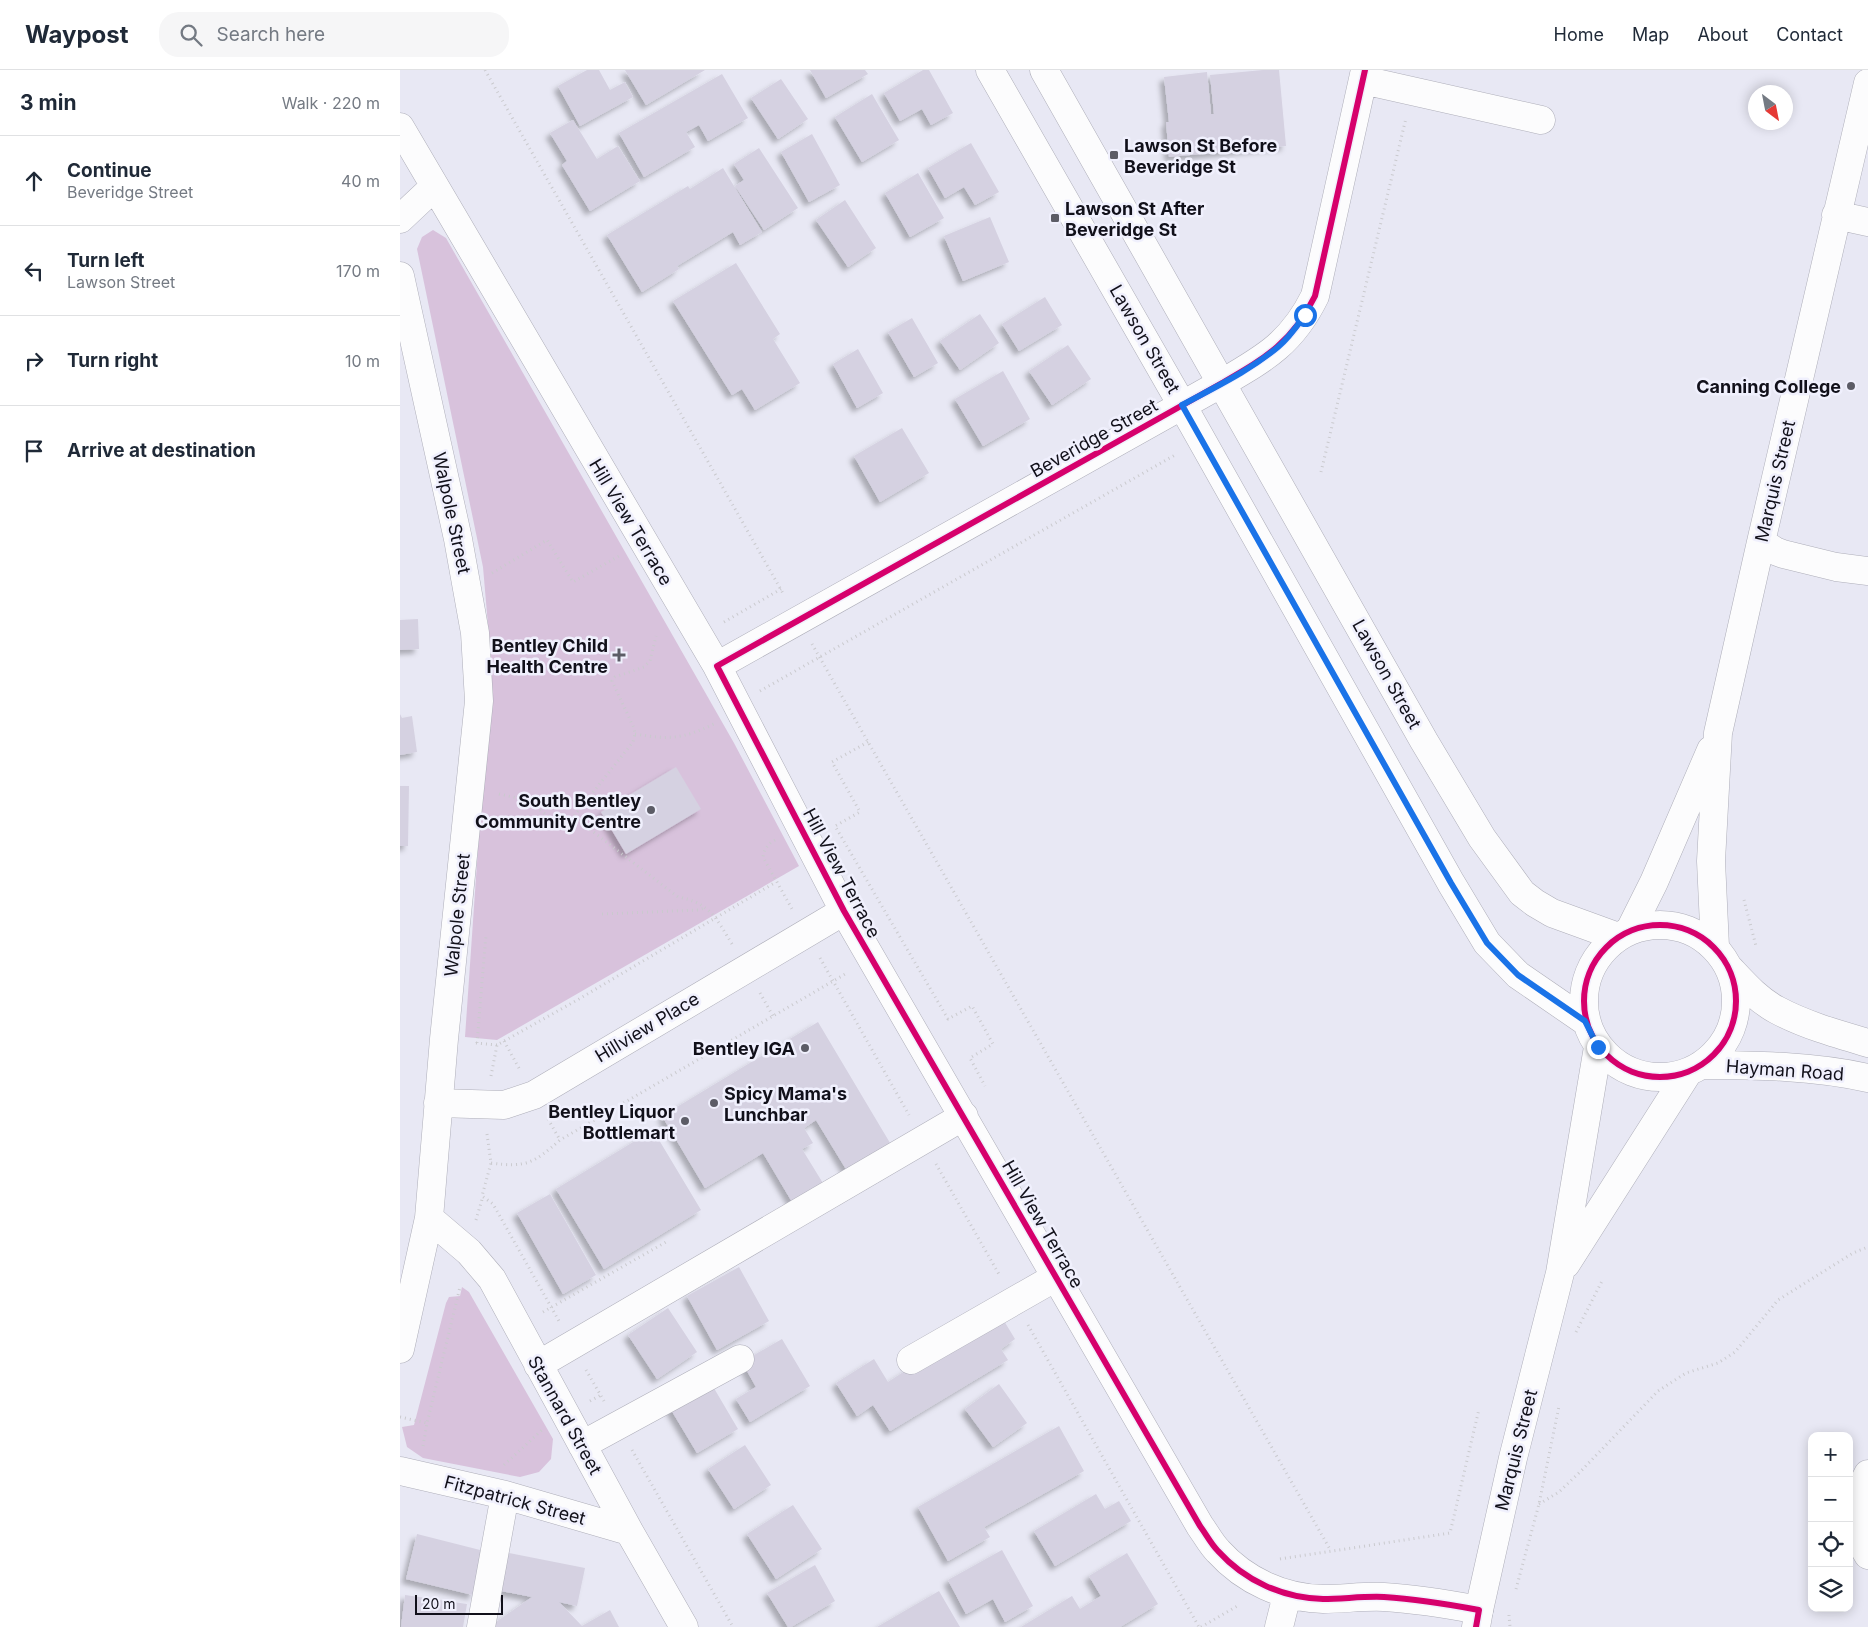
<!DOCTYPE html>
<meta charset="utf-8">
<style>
body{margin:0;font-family:Inter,sans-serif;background:#f6f6f7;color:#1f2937}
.controls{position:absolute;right:15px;bottom:15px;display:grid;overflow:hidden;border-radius:10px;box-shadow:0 2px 12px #0003}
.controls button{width:45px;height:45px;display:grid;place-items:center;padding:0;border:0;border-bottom:1px solid #e0e1e3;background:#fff;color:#1f2937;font:25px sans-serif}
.compass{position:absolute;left:1348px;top:15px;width:45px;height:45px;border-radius:50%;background:#fff;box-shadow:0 2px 12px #0003;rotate:148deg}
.scale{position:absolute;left:15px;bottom:12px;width:88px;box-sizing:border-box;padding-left:5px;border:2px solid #11101a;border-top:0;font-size:14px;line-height:18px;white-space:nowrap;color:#11101a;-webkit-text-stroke:4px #f0f0fd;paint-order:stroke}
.stop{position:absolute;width:15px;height:15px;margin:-11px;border:4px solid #1a73e8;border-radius:50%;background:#fff}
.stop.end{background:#1a73e8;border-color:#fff;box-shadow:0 1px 5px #0008}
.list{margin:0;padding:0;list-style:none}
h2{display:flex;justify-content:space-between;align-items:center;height:65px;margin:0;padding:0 20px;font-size:21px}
h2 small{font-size:16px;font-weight:400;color:#747a83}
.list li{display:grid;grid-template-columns:32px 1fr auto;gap:15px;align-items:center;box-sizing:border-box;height:90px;padding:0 20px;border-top:1px solid #e0e1e3}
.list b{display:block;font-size:19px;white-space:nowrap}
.list p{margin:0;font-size:16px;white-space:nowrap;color:#747a83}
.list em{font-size:16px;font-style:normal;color:#747a83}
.icon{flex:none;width:28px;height:28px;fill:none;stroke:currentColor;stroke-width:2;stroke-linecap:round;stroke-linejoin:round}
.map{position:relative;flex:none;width:1468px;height:1557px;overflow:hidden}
header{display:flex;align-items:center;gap:30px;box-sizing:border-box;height:70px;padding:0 25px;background:#fff;border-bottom:1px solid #e0e1e3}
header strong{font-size:24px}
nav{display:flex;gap:28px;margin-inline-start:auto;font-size:18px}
.search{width:350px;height:45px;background:#f6f6f7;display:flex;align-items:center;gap:12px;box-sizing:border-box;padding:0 18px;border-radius:20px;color:#747a83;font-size:19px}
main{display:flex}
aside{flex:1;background:#fff}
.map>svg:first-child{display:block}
.green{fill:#d8c2dc}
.building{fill:#d5d1e1;filter:url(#shadow)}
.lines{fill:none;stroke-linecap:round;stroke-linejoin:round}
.minor-casing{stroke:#aeaeb9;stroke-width:29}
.major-casing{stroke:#aeaeb9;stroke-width:29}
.path{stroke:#cacace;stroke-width:3;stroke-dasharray:1 4;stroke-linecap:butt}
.minor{stroke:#fcfcfd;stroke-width:28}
.major{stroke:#fcfcfd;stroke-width:28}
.cycleway-casing{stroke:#f0f0fd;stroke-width:9}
.cycleway{stroke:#d6006c;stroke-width:6}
.route{stroke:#1a73e8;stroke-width:6}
.poi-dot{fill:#5c5c66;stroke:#f0f0fd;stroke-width:2}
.labels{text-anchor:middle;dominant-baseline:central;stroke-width:5;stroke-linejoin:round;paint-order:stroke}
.poi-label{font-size:18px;font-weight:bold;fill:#11101a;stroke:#f0f0fd;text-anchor:end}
.street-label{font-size:18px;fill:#11101a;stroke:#f0f0fd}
</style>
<header>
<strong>Waypost</strong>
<div class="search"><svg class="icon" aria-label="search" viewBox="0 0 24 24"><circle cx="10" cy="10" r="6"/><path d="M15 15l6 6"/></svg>Search here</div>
<nav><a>Home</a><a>Map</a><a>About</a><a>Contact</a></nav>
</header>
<main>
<aside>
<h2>3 min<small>Walk · 220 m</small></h2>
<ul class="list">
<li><svg class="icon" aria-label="ahead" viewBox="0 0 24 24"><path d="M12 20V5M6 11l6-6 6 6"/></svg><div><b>Continue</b><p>Beveridge Street</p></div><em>40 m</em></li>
<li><svg class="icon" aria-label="left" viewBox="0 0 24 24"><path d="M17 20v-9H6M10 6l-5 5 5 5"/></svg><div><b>Turn left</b><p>Lawson Street</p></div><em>170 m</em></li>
<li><svg class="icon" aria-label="right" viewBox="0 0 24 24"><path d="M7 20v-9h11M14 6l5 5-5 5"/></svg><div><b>Turn right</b></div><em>10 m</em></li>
<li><svg class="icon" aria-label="arrive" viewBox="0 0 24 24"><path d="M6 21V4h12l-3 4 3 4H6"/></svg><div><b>Arrive at destination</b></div></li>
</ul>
</aside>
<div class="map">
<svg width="1468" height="1557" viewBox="0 0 1468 1557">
<defs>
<filter id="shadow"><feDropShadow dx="-4.5" dy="4.5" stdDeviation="2.5" flood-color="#0004"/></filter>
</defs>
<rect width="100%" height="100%" fill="#e8e8f4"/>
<path class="green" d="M33 160 46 168 334 673 399 796 97 970 65 967 91 590 83 497 17 179 22 167Z
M62 1217 69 1222 153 1369 151 1389 139 1402 120 1407 23 1388 7 1377 2 1357 14 1355 46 1233 49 1227 60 1226Z"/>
<path class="building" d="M187 0H199L210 20 225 12 233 27 180 56 158 16Z
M225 0H305L246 35Z
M410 0H465L468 4 426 28Z
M523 0H529L553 43 531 55 522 39 500 51 484 23Z
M863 0H879L886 76 769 87 766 52H769L764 7 807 2 811 44H814L810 5Z
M322 4 348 48 308 71 299 55 286 62 295 77 244 107 219 63Z
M381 9 408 49 378 69 351 28Z
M472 24 499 70 462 92 435 47Z
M173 50 197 89 218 76 240 111 190 141 162 95 167 91 150 63Z
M412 64 440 115 409 132 381 82Z
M571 73 599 122 575 135 564 117 545 128 528 98Z
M359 78 398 138 364 160 335 116 344 110 334 94Z
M323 98 362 162 340 175 333 162 277 196 279 199 242 222 207 165 288 116 290 119Z
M518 103 544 148 510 167 485 123Z
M445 130 476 178 448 197 416 150Z
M590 147 609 192 563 211 544 166Z
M336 193 380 264 373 269 400 313 355 340 342 319 332 325 273 231Z
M645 227 662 255 619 281 602 254Z
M580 244 599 273 560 300 540 271Z
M512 248 538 293 514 307 488 262Z
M668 275 691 309 652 335 629 301Z
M458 279 483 323 457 338 433 294Z
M603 301 630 349 583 376 555 329Z
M502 358 529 403 480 432 454 386Z
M18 549 19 579 0 580V550Z
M0 644 2 648 12 646 17 682 0 685Z
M276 697 301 739 226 784 201 742Z
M0 716H9L8 776H0Z
M418 952 496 1083 452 1109 416 1050 404 1058 413 1073 402 1079 429 1123 398 1142 363 1083 305 1118 262 1046Z
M253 1060 301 1140 204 1199 156 1119Z
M150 1124 196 1205 163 1224 117 1143Z
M339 1197 369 1251 317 1280 287 1226Z
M268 1238 297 1282 257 1309 228 1265Z
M598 1241 615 1269 601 1279 608 1290 490 1361 473 1335 457 1346 436 1313 474 1289 488 1312Z
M382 1269 410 1316 350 1352 336 1329 356 1317 342 1292Z
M308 1308 338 1359 297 1383 267 1333Z
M599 1314 627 1353 593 1377 565 1339Z
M659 1356 684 1401 584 1457 590 1467 548 1491 518 1437Z
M345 1375 371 1415 334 1439 308 1399Z
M696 1424 705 1439 719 1431 731 1451 655 1496 634 1461Z
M393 1435 422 1479 376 1509 347 1464Z
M17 1464 84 1481 73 1525 6 1509Z
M602 1480 633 1536 605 1552 593 1529 566 1544 548 1510Z
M104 1482 185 1498 177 1536 159 1532 182 1556 210 1540 219 1557H89L132 1527 96 1520Z
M727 1483 758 1534 720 1557H621L672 1526 680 1539 701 1526 689 1506Z
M415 1495 435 1531 391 1557H388L367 1523Z
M539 1521 560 1557H477Z
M5 1525 67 1534 63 1557H1Z"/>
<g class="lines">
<g class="minor-casing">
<path id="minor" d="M963 10 1141 50
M0 57 317 596 444 841 800 1456C806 1464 811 1474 818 1481 845 1511 883 1528 923 1529 943 1529 964 1526 984 1527 1016 1529 1047 1534 1079 1540
M1436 145 1468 152
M0 149 34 117
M0 206 58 469 75 563 79 631 44 969 29 1148 0 1279
M1361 472 1375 481 1383 484 1436 497 1468 501
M317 596 822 313C865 288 892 273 915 226L965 0
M1230 860 1254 812 1311 680
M1315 877 1311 791 1318 663 1361 472 1468 13
M38 1033 104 1035 134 1025 444 841
M29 1148 69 1182 92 1209 229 1461 284 1557
M511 1290 656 1207
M138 1295 564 1046
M182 1375 340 1289
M0 1401 105 1425 229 1461
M1468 1404C1452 1432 1450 1457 1468 1485
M81 1557 105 1425
M879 1557 887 1525"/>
</g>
<g class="major-casing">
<path id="major" d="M590 0 782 335 1051 813 1087 873 1118 905 1185 951
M644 0 1024 671 1082 768 1122 823 1135 833 1152 843 1218 867
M1184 931a76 76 0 1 1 152 0a76 76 0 1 1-152 0Z
M1330 899C1344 914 1358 930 1377 940 1405 955 1437 964 1468 973
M1302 995C1357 995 1414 996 1468 1008
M1166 1194 1287 1004
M1076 1557 1079 1540 1113 1388 1160 1203 1198 977"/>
</g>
<path class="path" d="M85 0 384 525
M921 402 1006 48
M92 503 147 470 173 512 219 486
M324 552 381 519
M412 574 931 1481
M360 621 775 385
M235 664C270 670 282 669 314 654
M468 672 432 692 460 742 435 756 548 949 572 936 593 974 570 988 585 1016
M99 724 127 730 162 757 167 755 233 672 235 664 234 658 212 611 215 607 244 597 250 591 256 566
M174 747 278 827C310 833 316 848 332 874
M375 770C368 774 364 779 363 787L392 839
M1344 830 1356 876
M202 844 298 840 305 838
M420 888 509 1045
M360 923 373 946
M104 971 120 1000
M76 973 97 975
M77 973 86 864
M91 1006 97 975 179 929 376 812
M148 1049 160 1070
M87 1064 91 1093 82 1126 93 1134 159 1251
M91 1093C126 1098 134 1093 160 1070L447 903
M536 1094 600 1206
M76 1150 83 1126
M143 1242 266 1172
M628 1255 799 1557
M1176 1262 1203 1209
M186 1300 204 1331
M190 1331 201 1325
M0 1347 27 1353
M23 1376 27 1353 60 1217
M232 1380 333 1557
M104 1395 142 1360
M1139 1434 1159 1422 1181 1401 1258 1321 1286 1303 1318 1293 1335 1282 1378 1230 1453 1183 1468 1177
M880 1489 1050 1463 1079 1339
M1116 1519 1139 1434 1159 1336
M1109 1545 1110 1557
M801 1557 839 1535"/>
<use href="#minor" class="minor"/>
<use href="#major" class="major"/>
<g class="cycleway-casing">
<path id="cycleway" d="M965 0 915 226C892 273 865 288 822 313L317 596 444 841 800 1456C806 1464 811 1474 818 1481 845 1511 883 1528 923 1529 943 1529 964 1526 984 1527 1016 1529 1047 1534 1079 1540L1076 1557
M1184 931a76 76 0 1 1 152 0a76 76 0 1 1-152 0Z"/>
</g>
<use href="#cycleway" class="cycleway"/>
</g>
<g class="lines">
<path class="route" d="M905 245C897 256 889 268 878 277 849 301 815 317 782 335L1051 813 1087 873 1118 905 1185 951 1198 977"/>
</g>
<g class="poi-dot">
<rect x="709" y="80" width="10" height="10" rx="2.5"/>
<rect x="650" y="143" width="10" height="10" rx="2.5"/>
<circle cx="1451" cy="316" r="5"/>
<path d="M216.5 577.5h5v5h5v5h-5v5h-5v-5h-5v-5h5z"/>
<circle cx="251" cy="740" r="5"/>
<circle cx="405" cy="978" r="5"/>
<circle cx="314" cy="1033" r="5"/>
<circle cx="285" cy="1051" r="5"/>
</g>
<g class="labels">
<g class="poi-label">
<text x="724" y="75" text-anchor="start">Lawson St Before<tspan x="724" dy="21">Beveridge St</tspan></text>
<text x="665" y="138" text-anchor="start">Lawson St After<tspan x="665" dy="21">Beveridge St</tspan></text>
<text x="1441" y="316">Canning College</text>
<text x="208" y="575">Bentley Child<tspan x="208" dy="21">Health Centre</tspan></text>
<text x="241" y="730">South Bentley<tspan x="241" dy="21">Community Centre</tspan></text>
<text x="395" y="978">Bentley IGA</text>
<text x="324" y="1023" text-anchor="start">Spicy Mama's<tspan x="324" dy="21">Lunchbar</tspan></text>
<text x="275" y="1041">Bentley Liquor<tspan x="275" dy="21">Bottlemart</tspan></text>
</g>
<g class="street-label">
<text transform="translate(745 269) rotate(60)">Lawson Street</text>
<text transform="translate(694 368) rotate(-29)">Beveridge Street</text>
<text transform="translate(1375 411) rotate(-77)">Marquis Street</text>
<text transform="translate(52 443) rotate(78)">Walpole Street</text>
<text transform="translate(231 452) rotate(59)">Hill View Terrace</text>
<text transform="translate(987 604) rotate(61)">Lawson Street</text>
<text transform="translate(442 803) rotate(62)">Hill View Terrace</text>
<text transform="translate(57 845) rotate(-84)">Walpole Street</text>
<text transform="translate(247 957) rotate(-31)">Hillview Place</text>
<text transform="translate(1385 1000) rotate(4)">Hayman Road</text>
<text transform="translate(643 1154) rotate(60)">Hill View Terrace</text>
<text transform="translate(165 1345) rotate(61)">Stannard Street</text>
<text transform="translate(1116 1380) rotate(-76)">Marquis Street</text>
<text transform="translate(115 1430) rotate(15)">Fitzpatrick Street</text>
</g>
</g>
</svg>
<div class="controls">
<button>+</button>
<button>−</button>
<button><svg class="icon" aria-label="locate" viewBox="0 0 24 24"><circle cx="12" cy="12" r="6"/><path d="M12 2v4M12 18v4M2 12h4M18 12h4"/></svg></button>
<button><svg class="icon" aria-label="layers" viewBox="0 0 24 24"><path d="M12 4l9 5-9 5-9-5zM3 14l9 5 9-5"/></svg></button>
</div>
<svg class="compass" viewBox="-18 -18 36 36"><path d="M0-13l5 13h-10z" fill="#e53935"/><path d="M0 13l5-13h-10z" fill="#747a83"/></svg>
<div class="scale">20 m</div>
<div class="stop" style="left:905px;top:245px"></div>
<div class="stop end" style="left:1198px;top:977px"></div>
</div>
</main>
